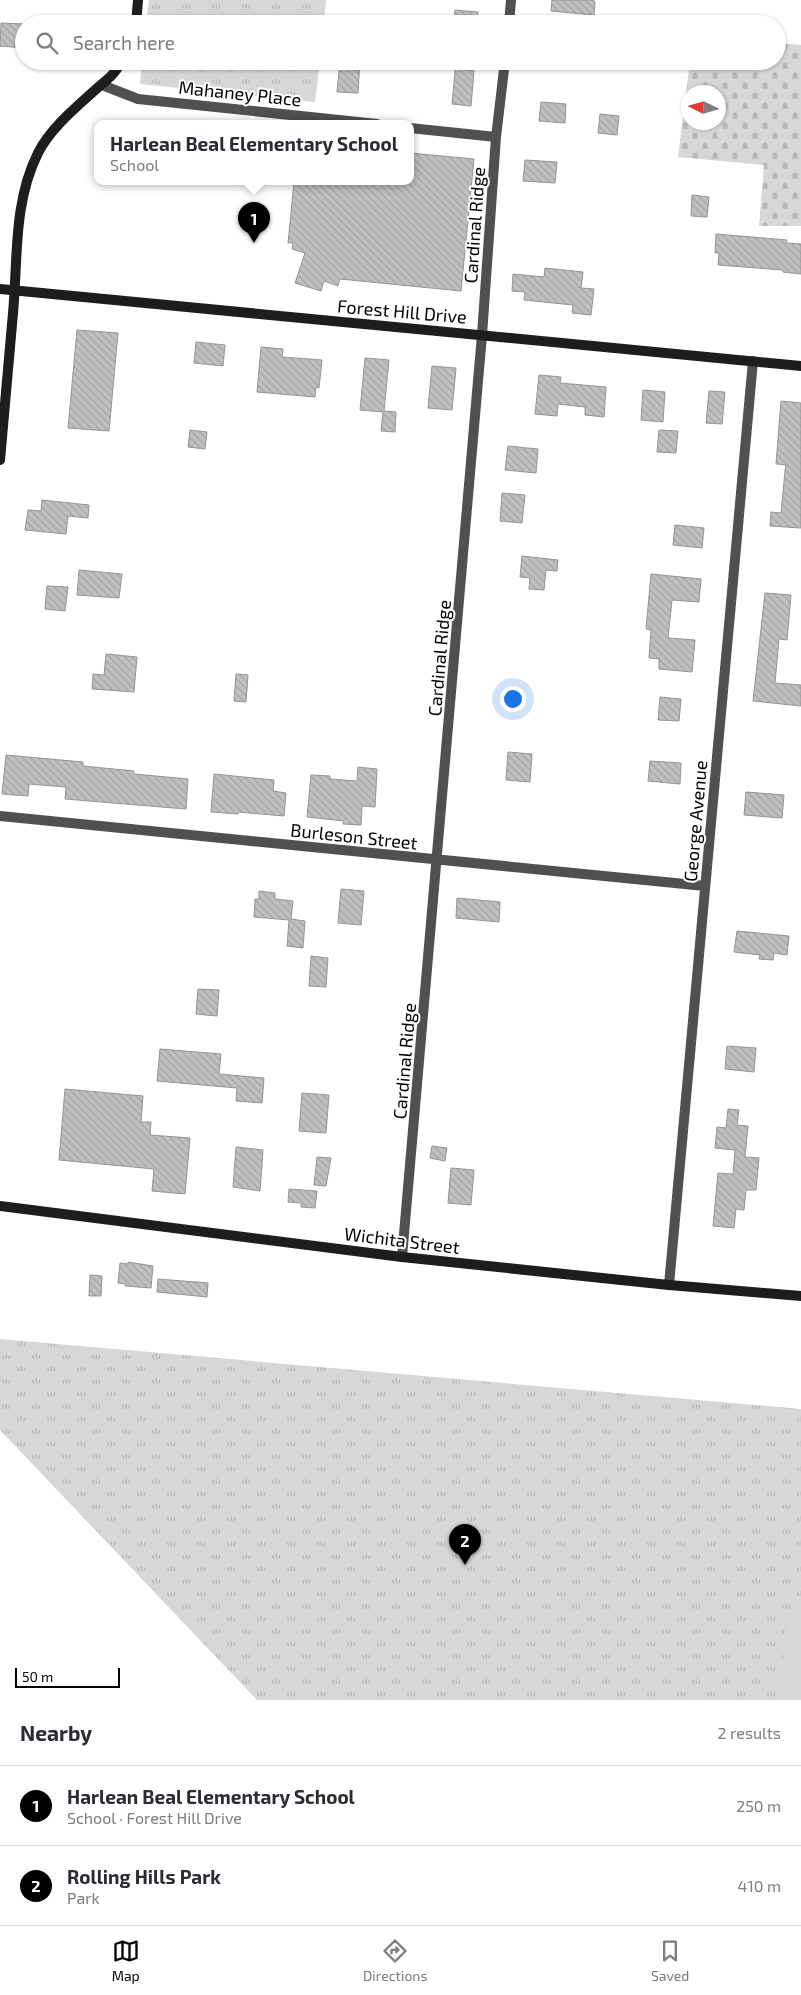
<!DOCTYPE html>
<meta charset="utf-8">
<style>
body{margin:0;font-family:"Exo 2",sans-serif;background:#f7f7f7;color:#2b2b33}
.compass{position:absolute;left:681px;top:85px;width:45px;height:45px;border-radius:50%;background:#fff;box-shadow:0 1px 4px #0004;rotate:275deg}
.scale{position:absolute;left:15px;bottom:12px;width:105px;box-sizing:border-box;padding-left:5px;border:2px solid #000;border-top:0;font-size:14px;line-height:18px;white-space:nowrap;color:#000;-webkit-text-stroke:4px #fff;paint-order:stroke}
.you{position:absolute;left:512px;top:698px;width:18px;height:18px;margin:-12px;border:4px solid #fff;border-radius:50%;background:#1a73e8;box-shadow:0 0 0 8px #1a73e833}
.badge{display:grid;place-items:center;width:32px;height:32px;border-radius:50%;background:#000;color:#fff;font-size:16px;font-weight:700}
.pin{position:absolute;translate:-50% -41px;filter:drop-shadow(0 1px 2px #0008)}
.pin::after{content:'';position:absolute;top:26px;width:18px;height:15px;background:inherit;clip-path:polygon(0 0,100% 0,50% 100%)}
.popup{position:absolute;left:94px;top:120px;width:320px;height:65px;box-sizing:border-box;display:grid;place-content:center;border-radius:10px;background:#fff;filter:drop-shadow(0 1px 4px #0005);font-size:16px;white-space:nowrap;color:#7c7c81}
.popup b{font-size:19px;color:#2b2b33}
.popup::after{content:'';position:absolute;left:50%;top:100%;margin-left:-10px;border:10px solid transparent;border-top-color:#fff}
.list{margin:0;padding:0;list-style:none}
h2{display:flex;justify-content:space-between;align-items:center;height:65px;margin:0;padding:0 20px;font-size:21px}
h2 small{font-size:16px;font-weight:400;color:#7c7c81}
.list li{display:grid;grid-template-columns:32px 1fr auto;gap:15px;align-items:center;box-sizing:border-box;height:80px;padding:0 20px;border-top:1px solid #e1e1e2}
.list b{display:block;font-size:19px;white-space:nowrap}
.list p{margin:0;font-size:16px;white-space:nowrap;color:#7c7c81}
.list em{font-size:16px;font-style:normal;color:#7c7c81}
.icon{flex:none;width:28px;height:28px;fill:none;stroke:currentColor;stroke-width:2;stroke-linecap:round;stroke-linejoin:round}
.map{position:relative;flex:none;width:801px;height:1700px;overflow:hidden}
.search{position:absolute;background:#fff;box-shadow:0 1px 4px #0004;left:15px;right:15px;top:15px;height:55px;display:flex;align-items:center;gap:12px;box-sizing:border-box;padding:0 18px;border-radius:28px;color:#7c7c81;font-size:19px}
.sheet{height:225px;background:#fff}
nav{display:flex;justify-content:space-around;align-items:center;box-sizing:border-box;height:70px;border-top:1px solid #e1e1e2;background:#fff;font-size:14px;color:#7c7c81}
nav a{display:grid;justify-items:center;gap:2px}
nav .on{color:#000}
.map>svg:first-child{display:block}
.grass{fill:url(#grass-tufts)}
.cemetery{fill:url(#cemetery-stones);fill-rule:evenodd}
.pitch{fill:#d7d7d7}
.building{fill:url(#building-back-hatch);stroke:#949494}
.lines{fill:none;stroke-linecap:round;stroke-linejoin:round}
.street{stroke:#505050;stroke-width:10}
.secondary{stroke:#1d1d1d;stroke-width:10}
.labels{text-anchor:middle;dominant-baseline:central;stroke-width:4;stroke-linejoin:round;paint-order:stroke}
.street-label{font-size:18px;fill:#000;stroke:#fff}
</style>
<div class="map">
<svg width="801" height="1700" viewBox="0 0 801 1700">
<defs>
<pattern id="grass-tufts" width="24" height="20" patternUnits="userSpaceOnUse" patternTransform="scale(1.25)"><rect width="24" height="20" fill="#d7d7d7"/><path d="M3 7l-1-3M5 7V3M7 7l1-3M15 17l-1-3M17 17v-4M19 17l1-3" fill="none" stroke="#b7b7b7"/></pattern>
<pattern id="cemetery-stones" width="16" height="16" patternUnits="userSpaceOnUse" patternTransform="scale(1.25)"><rect width="16" height="16" fill="#d7d7d7"/><path d="M2 7V4a2 2 0 0 1 4 0v3zM10 15v-3a2 2 0 0 1 4 0v3z" fill="#b7b7b7"/></pattern>
<pattern id="building-back-hatch" width="6" height="6" patternUnits="userSpaceOnUse" patternTransform="scale(1.25)"><rect width="6" height="6" fill="#c0c0c0"/><path d="M-1 5l2 2M0 0l6 6M5-1l2 2" fill="none" stroke="#a3a3a3"/></pattern>
</defs>
<rect width="100%" height="100%" fill="#fff"/>
<path class="grass" d="M149 0H326L324 24H146Z
M142 61H320L315 102 140 84Z
M0 1339 801 1409V1700H257L0 1430Z"/>
<path class="cemetery" d="M777 43 801 45V226H759L764 165 678 157 690 61H777ZM688 92H718V122H688Z"/>
<path class="pitch" d="M788 1611 801 1612V1700H779Z"/>
<path class="building" d="M552 0H593L595 2 594 15 551 11Z
M455 10 478 12 477 24H454Z
M1 23 24 24V48L0 46Z
M340 61H360L358 93 337 92Z
M456 61H471L470 70 474 71 471 106 452 104Z
M541 102 566 104 565 123 539 121Z
M600 114 619 116 617 135 598 133Z
M410 153 474 159 461 291 340 279 338 286 324 281 321 291 295 283 305 253 292 249 293 243H288L294 182H410Z
M525 160 557 162 555 183 523 181Z
M692 195 709 197 707 217 691 216Z
M716 234 787 240 786 243 801 244V274L783 272V270L718 265 719 253H715Z
M545 268 583 272 581 288 594 289 591 315 572 313 573 305 524 300 525 292 512 291 513 274 544 277Z
M77 330 118 333 109 431 68 428Z
M196 342 225 345 223 366 194 363Z
M261 347 283 349 282 357 322 360 319 388 316 387 315 397 257 392Z
M365 358 389 360 384 411 396 412 395 432 381 431 383 412 360 410Z
M432 366 456 368 452 410 428 408Z
M539 375 561 377 560 383 606 387 604 417 585 415V407L558 404 557 416 535 414Z
M643 390 665 392 663 422 641 420Z
M709 391 725 392 722 424 706 423Z
M781 401 801 403V528L770 526 771 512 781 513 785 471 786 465 776 464Z
M190 430 207 432 205 449 188 447Z
M659 430 678 431 676 453 657 452Z
M508 446 538 449 536 473 505 470Z
M502 493 525 495 522 523 500 521Z
M42 500 89 505 88 518 68 516 66 534 25 530 28 510 41 511Z
M675 525 704 528 702 548 673 545Z
M522 556 558 560 557 571 546 570 544 590 529 589 530 578 520 577Z
M79 570 122 574 119 598 77 595Z
M651 574 701 579 699 602 672 600 668 638 695 640 692 672 659 669V659L649 658 651 630 646 629Z
M47 586 68 587 65 611 45 609Z
M765 593 791 595 787 640 779 639 775 683 801 685V706L753 701Z
M106 654 137 657 134 692 92 689 93 674 104 675Z
M236 674 248 675 246 702 234 701Z
M660 697 681 699 679 721 658 720Z
M508 752 532 754 530 782 506 780Z
M6 755 83 762V766L134 771V774L188 779 186 809 65 799 66 787 29 784 28 796 2 794Z
M650 761 681 763 680 784 648 781Z
M358 767 377 769 375 807 362 806 361 825 343 824 344 821 307 817 311 775 330 776V779L357 781Z
M214 774 274 780 273 791 286 793 284 816 238 812V814L211 812Z
M746 792 784 795 782 818 744 815Z
M341 889 364 891 361 925 338 923Z
M259 891 275 893V899L293 901 291 919 305 921 303 948 287 946 289 920 254 917 255 899H259Z
M457 898 500 902 499 922 456 918Z
M737 931 789 936 787 955 774 953 773 960 759 959 760 955 734 952Z
M311 956 328 958 326 987 309 986Z
M198 989 219 990 217 1016 196 1014Z
M727 1046 756 1048 754 1072 725 1069Z
M160 1049 221 1054 219 1074 264 1078 262 1103 236 1101 237 1088 157 1081Z
M65 1089 143 1096 141 1122H151L150 1135 190 1138 185 1194 152 1191 154 1169 59 1160Z
M302 1093 329 1095 326 1133 299 1131Z
M728 1109 739 1110 737 1125 748 1126 745 1157 759 1158 756 1190H746L744 1210 736 1209 734 1228 713 1226 718 1173 733 1174 735 1150 715 1148 717 1127 726 1128Z
M432 1146 447 1148 445 1161 430 1158Z
M236 1147 263 1150 260 1191 233 1187Z
M317 1157 331 1158 326 1186 314 1185Z
M451 1168 474 1170 471 1205 448 1203Z
M289 1189 317 1191 315 1208 301 1207V1203L288 1202Z
M128 1262 153 1266 151 1288 125 1286 126 1284 118 1283 120 1263 128 1264Z
M90 1275 102 1276 101 1296H89Z
M158 1279 208 1283 207 1297 157 1292Z"/>
<g class="lines">
<path class="street" d="M509 24 511 0
M102 85 138 99 377 124
M410 128 496 137
M0 816 705 886
M402 1257 482 335 496 137 505 61
M669 1285 753 361"/>
<path class="secondary" d="M136 24 138 0
M0 289 801 366
M0 460C4 411 9 362 13 313 18 259 13 203 38 153 50 129 74 109 94 91 107 79 113 77 122 61
M0 1206 402 1257 669 1285 801 1296"/>
</g>
<g class="labels">
<g class="street-label">
<text transform="translate(240 93) rotate(6)">Mahaney Place</text>
<text transform="translate(474 225) rotate(-86)">Cardinal Ridge</text>
<text transform="translate(402 311) rotate(5)">Forest Hill Drive</text>
<text transform="translate(439 658) rotate(-85)">Cardinal Ridge</text>
<text transform="translate(695 821) rotate(-85)">George Avenue</text>
<text transform="translate(354 836) rotate(6)">Burleson Street</text>
<text transform="translate(404 1061) rotate(-85)">Cardinal Ridge</text>
<text transform="translate(402 1240) rotate(7)">Wichita Street</text>
</g>
</g>
</svg>
<svg class="compass" viewBox="-18 -18 36 36"><path d="M0-13l5 13h-10z" fill="#e53935"/><path d="M0 13l5-13h-10z" fill="#7c7c81"/></svg>
<div class="scale">50 m</div>
<div class="you"></div>
<div class="pin badge" style="left:254px;top:243px">1</div>
<div class="popup"><b>Harlean Beal Elementary School</b>School</div>
<div class="pin badge" style="left:465px;top:1565px">2</div>
<div class="search"><svg class="icon" aria-label="search" viewBox="0 0 24 24"><circle cx="10" cy="10" r="6"/><path d="M15 15l6 6"/></svg>Search here</div>
</div>
<section class="sheet">
<h2>Nearby<small>2 results</small></h2>
<ul class="list">
<li><span class="badge">1</span><div><b>Harlean Beal Elementary School</b><p>School · Forest Hill Drive</p></div><em>250 m</em></li>
<li><span class="badge">2</span><div><b>Rolling Hills Park</b><p>Park</p></div><em>410 m</em></li>
</ul>
</section>
<nav>
<a class="on"><svg class="icon" aria-label="map" viewBox="0 0 24 24"><path d="M3 6l6-2 6 2 6-2v14l-6 2-6-2-6 2zM9 4v14M15 6v14"/></svg>Map</a>
<a><svg class="icon" aria-label="directions" viewBox="0 0 24 24"><path d="M12 3l9 9-9 9-9-9zM9 14v-3h6M13 9l2 2-2 2"/></svg>Directions</a>
<a><svg class="icon" aria-label="saved" viewBox="0 0 24 24"><path d="M7 4h10v16l-5-4-5 4z"/></svg>Saved</a>
</nav>
